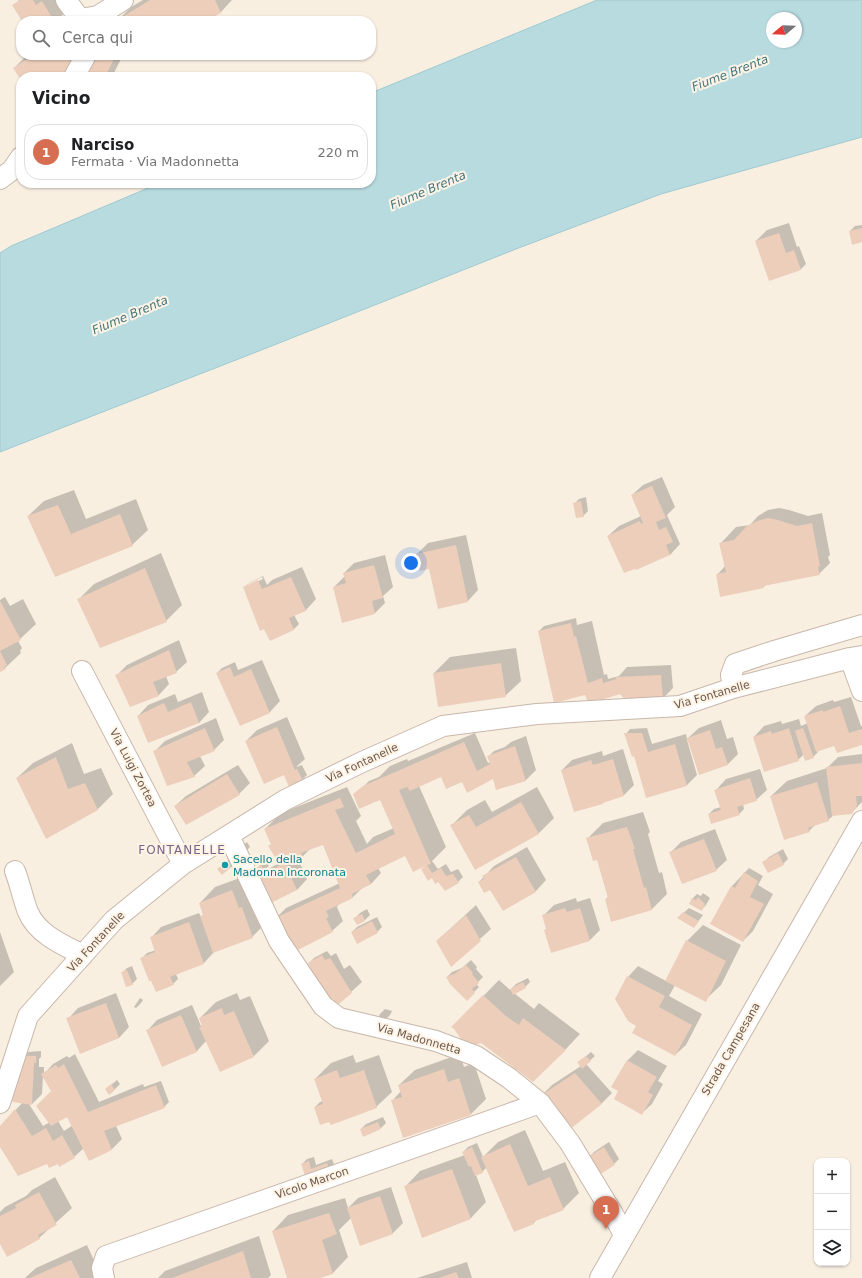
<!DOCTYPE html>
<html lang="it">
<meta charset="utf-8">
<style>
body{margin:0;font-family:"DejaVu Sans",sans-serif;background:#f6f6f6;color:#202124}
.controls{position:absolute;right:12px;bottom:12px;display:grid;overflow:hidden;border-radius:8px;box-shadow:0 1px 3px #0004}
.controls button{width:36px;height:36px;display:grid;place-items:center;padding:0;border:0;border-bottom:1px solid #e0e0e0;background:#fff;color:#202124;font:20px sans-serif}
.compass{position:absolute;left:766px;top:12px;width:36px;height:36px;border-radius:50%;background:#fff;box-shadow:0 1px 3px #0004;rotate:251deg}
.you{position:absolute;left:411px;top:563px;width:14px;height:14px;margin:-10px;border:3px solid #fff;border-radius:50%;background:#1a73e8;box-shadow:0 0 0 6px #1a73e833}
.badge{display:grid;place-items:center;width:26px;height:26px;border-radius:50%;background:#d76e52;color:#fff;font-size:13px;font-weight:700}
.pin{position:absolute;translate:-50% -33px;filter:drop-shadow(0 1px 2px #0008)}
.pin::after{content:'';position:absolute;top:21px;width:14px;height:12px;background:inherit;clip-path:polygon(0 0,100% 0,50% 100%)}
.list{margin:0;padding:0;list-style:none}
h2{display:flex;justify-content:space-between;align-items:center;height:52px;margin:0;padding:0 16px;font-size:17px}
h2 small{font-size:13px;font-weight:400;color:#757577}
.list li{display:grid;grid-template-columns:26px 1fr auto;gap:12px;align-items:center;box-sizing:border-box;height:56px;margin:0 8px 8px;padding:0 8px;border:1px solid #e0e0e0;border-radius:16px}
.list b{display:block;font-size:15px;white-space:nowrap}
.list p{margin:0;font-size:13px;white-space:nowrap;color:#757577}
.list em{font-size:13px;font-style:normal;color:#757577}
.icon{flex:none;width:22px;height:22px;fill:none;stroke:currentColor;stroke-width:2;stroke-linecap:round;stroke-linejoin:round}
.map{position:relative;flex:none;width:862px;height:1278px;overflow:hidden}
.search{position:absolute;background:#fff;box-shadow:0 1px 3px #0004;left:16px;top:16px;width:360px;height:44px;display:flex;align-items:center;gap:10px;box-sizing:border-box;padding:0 14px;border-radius:16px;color:#757577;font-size:15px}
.panel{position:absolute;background:#fff;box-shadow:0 1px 3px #0004;left:16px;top:72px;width:360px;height:116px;border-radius:16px}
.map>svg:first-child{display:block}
.water{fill:#b8dbe0;stroke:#9fcad1;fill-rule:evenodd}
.shadow{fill:#0003;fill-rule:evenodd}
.building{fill:#eccebb}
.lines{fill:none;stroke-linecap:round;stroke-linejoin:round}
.minor-casing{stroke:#c8b7aa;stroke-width:22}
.minor{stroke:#fff;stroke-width:20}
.culture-dot{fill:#0f9aa8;stroke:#fdf4e6;stroke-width:1.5}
.labels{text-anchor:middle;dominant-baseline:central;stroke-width:4;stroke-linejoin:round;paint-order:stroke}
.street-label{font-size:11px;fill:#6d574b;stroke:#fdf4e6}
.culture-label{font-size:11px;fill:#0d838f;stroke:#fdf4e6;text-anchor:start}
.water-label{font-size:12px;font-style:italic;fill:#47767f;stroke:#fdf4e6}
.neighbourhood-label{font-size:12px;letter-spacing:1px;fill:#7c638a;stroke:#fdf4e6}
</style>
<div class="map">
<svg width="862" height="1278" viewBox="0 0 862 1278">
<rect width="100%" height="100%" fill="#f9efe1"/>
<path class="water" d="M597 0H862V137L661 194 516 249 259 351 0 452V253L11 246 160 183H371V93ZM772 18H796V42H772Z"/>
<path class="shadow" d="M19 0H58L65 12 57 21H23L14 5Z
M143 0H232L221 12 203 21H117L131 7Z
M27 55H86L21 77V79L14 68Z
M97 55H123L112 77H85Z
M20 89 21 97H19L17 93Z
M789 223 797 247 799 246 806 264 801 269 756 241 767 230Z
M862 225V241L850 231 855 226Z
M662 477 675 507 667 515 680 544 670 555 608 536 619 526 641 516 632 495 643 485Z
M74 490 86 519 136 499 148 530 132 545 55 575 28 516 44 501Z
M586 497 588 511 583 516 574 504 579 499Z
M779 508 789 510 808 516 822 513 830 555 828 557 830 563 819 574 766 585 763 587 717 575 725 566 721 543 736 527 750 525 758 516 768 510Z
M466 535 478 590 468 601 439 607 430 569 417 554 428 543Z
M161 553 182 605 166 621 78 600 94 584Z
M385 555 393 587 383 596 385 603 375 613 334 587 345 576 344 573 354 563Z
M302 567 316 599 306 610 294 615 299 624 294 629 270 640 244 588 249 583 263 576 267 585 272 580ZM262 577 263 579 248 586V584Z
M5 597 10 606 23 599 36 624 18 641 22 648 20 651 21 653 5 668 0 671V600Z
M576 618 577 625 592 621 604 675 607 674 608 679 619 676 627 667 671 665 673 688 663 698 620 693 586 695 539 631 544 626Z
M179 640 187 662 176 672 166 676 169 684 159 695 130 705 116 676 127 665Z
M516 648 521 681 505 696 434 673 450 657Z
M262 660 280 701 270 712 241 725 217 673 222 668 235 662 238 670Z
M202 692 209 712 199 723 138 716 148 705 175 694 178 702Z
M851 697 861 726H862V744L835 745 818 751V752L813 757 804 754 798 760 754 737 764 726 781 721 782 724 799 719 801 726 808 723 805 716 816 706 833 700 834 702Z
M287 717 305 759 296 767 302 765 307 775 302 780 288 772 246 741 257 730Z
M216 718 224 740 214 750 200 756 205 766 194 776 154 752 165 741Z
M721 720 727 739 733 737 738 754 728 764 700 773 689 739 687 740 697 775 687 785 647 797 635 757 626 734 630 729 647 728 652 744 686 734 687 739 699 728Z
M475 733 488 763 491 762 489 756 494 751 505 747 511 742 526 736 536 770 526 780 493 778 468 792 463 780 441 776 419 786 446 847 432 861 438 869 446 864 451 872 458 869 463 877 458 882 439 880 422 870 427 864 405 854 378 868 381 873 371 884 362 888 353 897 338 904V905L337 907 343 921 332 931 276 918 286 908 340 883 323 843 311 848 302 857 298 859 307 879 297 890 255 882 265 871 279 863 265 829 281 813 347 787 361 816 356 821 367 844 373 837 394 828 381 797 360 790 369 781 379 777 390 766 407 759 408 761Z
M72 743 84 774 101 768 113 794 97 810 17 778 33 763Z
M623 749 634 785 624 795 562 770 572 760 602 751 603 756Z
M862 754V802L851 813 834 815 828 820 816 824 809 831 771 796 787 781 827 768 838 757Z
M238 765 250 783 239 794 175 806 186 796Z
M760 769 767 790 756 800 743 804 744 809 739 814H709L714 809 721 807 716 790 726 779Z
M537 787 554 818 539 833 475 869 451 826 467 810 485 800 492 812Z
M643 812 650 832 648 834 659 873 662 872 667 894 652 909 612 921 606 899 608 897 598 859 588 838 603 823Z
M715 829 727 860 716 870 671 852 681 842Z
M247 842 250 847 230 868 222 873 219 869Z
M527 847 546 880 536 891 503 910 491 889 479 882 494 866Z
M783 849 788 859 783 864 764 862 769 857Z
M266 861 269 866 258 874 255 870 260 865Z
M749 868 763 876 758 885 773 894 753 931 743 941 732 886Z
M248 875 268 921 252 937 214 952 204 963 176 974 178 979 173 984 142 958 147 953 156 950 151 938 161 927 199 913 201 917 204 914 200 903 215 887Z
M703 893 710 898 706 905 701 910 692 899 697 894 701 896Z
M576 898 577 902 590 898 600 930 590 940 547 928 543 916 554 905Z
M476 905 491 929 451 965 437 941Z
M689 908 703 915 694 927 678 918Z
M367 909 370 915 365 920 355 918 360 913Z
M377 917 382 927 377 932H352L357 927Z
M703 925 741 945 721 985 705 1000 675 985 669 996 702 1014 686 1045 675 1055 637 1026 628 977 638 966 666 981 687 941Z
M0 932 14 972 0 986Z
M327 951 331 956 336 953 344 969 350 965 362 982 351 992 309 963 314 958Z
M471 960 477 967 476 969 483 977 476 984 479 987 472 994 447 977 452 972 462 968Z
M132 966 137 979 132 984 122 973 127 968Z
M528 978 530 982 525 987 514 993 534 1009 539 1003 580 1034 565 1050 481 1042 453 1027 499 980 510 990 516 984Z
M116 993 129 1027 119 1038 81 1052 68 1019 78 1008Z
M237 993 240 1000 250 996 269 1041 254 1056 206 1041 197 1051 163 1066 147 1031 157 1020 192 1005 201 1026 203 1024 200 1018 216 1002Z
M140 998 143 1000 141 1003 136 1008 134 1007Z
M385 1009 392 1011 390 1015 385 1020 378 1018 380 1014Z
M638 1050 667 1066 658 1081 663 1084 652 1104 641 1114 620 1090 613 1086 628 1060Z
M41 1051V1057L39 1059V1067H44V1074L53 1064 67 1056 69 1058 75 1054 99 1102 143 1084 144 1087 161 1081 169 1102 164 1107 116 1126 122 1139 112 1149 84 1148 74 1157 59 1163H47L0 1145V1127L23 1102V1057L28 1052ZM43 1076 52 1091 50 1122 43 1126 29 1104H32L42 1094ZM68 1115 73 1125 64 1131 58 1121Z
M591 1052 595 1056 586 1064 612 1093 601 1104 541 1096 552 1085 581 1066 579 1062Z
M460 1054 464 1067 474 1063 486 1099 471 1114 392 1101 401 1091 399 1085 415 1070Z
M353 1055 356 1063 379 1055 392 1092 376 1107 330 1120 315 1107 320 1102 323 1101 315 1079 331 1063Z
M117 1080 120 1084 110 1094 106 1089Z
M383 1117 386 1123 381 1128 364 1135 361 1129 366 1124Z
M525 1130 543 1171 565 1162 579 1193 563 1209 537 1219 534 1223 514 1231 487 1167 482 1172 476 1175 486 1202 471 1218 423 1237 405 1187 420 1171 465 1155 463 1152 468 1147 477 1143 483 1157 498 1142Z
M609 1142 619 1159 614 1164 589 1157 594 1152Z
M314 1157 316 1165 332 1159 335 1167 308 1179 302 1164 307 1159Z
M55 1177 72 1208 39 1238 0 1242V1212L5 1207 26 1196 32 1190Z
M391 1187 403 1223 393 1233 360 1245 351 1218 339 1230 348 1257 333 1273 317 1278H288L273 1231 288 1215 345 1198 348 1208 358 1198Z
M259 1236 271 1275 268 1278H158L165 1271Z
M87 1245 102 1278H25L36 1268Z
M467 1262 472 1278H417Z"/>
<path class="building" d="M20 0H33L36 5 42 1 54 21H22L12 5Z
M150 0H215L221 13 205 21H116Z
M34 55H73L78 63 66 77H21V80L13 68Z
M96 55H116L105 77H84Z
M862 228V242L852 245 849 231Z
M779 233 786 253 794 250 801 270 769 281 755 241Z
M652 486 666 518 656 522 659 530 666 527 673 542 666 545 670 555 636 570 635 569 624 573 607 536 640 521 641 524 643 523 631 495Z
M581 501 584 517 576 518 573 503Z
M58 505 71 534 120 514 133 546 55 577 27 516Z
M768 518 778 520 797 526 812 523 820 566 818 567 820 575 763 586 764 588 720 597 716 574 726 572 719 543 734 540 747 526 757 521Z
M456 545 468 602 438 609 429 569 420 571 416 554Z
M374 565 383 598 372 601 375 614 342 623 333 587 346 583 343 573Z
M145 568 167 622 100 648 77 599Z
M291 577 306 611 289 618 294 630 270 641 264 629 260 631 243 587 258 580 262 589Z
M0 601 21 640 0 651 7 665 4 667 6 669 0 672Z
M571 623 574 637 576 636 588 683 602 678 603 683 616 679V677L661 675 663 699 626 701 620 694 589 704 585 695 554 703 538 631Z
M169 650 177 673 153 682 159 696 130 707 115 675Z
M501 663 506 697 438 707 433 673Z
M230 667 234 677 251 669 270 713 240 726 216 673Z
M191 702 199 723 148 743 137 716 164 703 168 712Z
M840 706 849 733 862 729V745L837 753 834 746 816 752 804 716 823 710V712Z
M277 727 295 770 297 769 303 781 289 787 284 775 264 784 245 741Z
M205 728 215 751 187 762 195 777 167 786 153 751Z
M789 728 799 761 764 772 753 737 771 731 772 734Z
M803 728 814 758 805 761 795 731Z
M710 730 716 749 722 747 728 765 699 775 687 738Z
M624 733H642L648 752 675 744 687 786 646 798 634 756 632 757Z
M464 742 477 771 490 764 487 756 515 746 526 781 496 790 493 779 467 793 462 782 446 789 441 777 410 791 407 787 399 790 431 864 427 865 432 873 441 868 446 876 453 874 459 883 445 891 438 882 435 884 432 878 428 881 421 869 427 865 413 872 405 856 366 875 371 884 352 894 353 898 326 911 329 917 326 918 333 932 292 953 275 918 340 888 323 845 301 853 303 858 286 866 297 890 265 906 254 881 280 865 268 846 271 844 264 829 340 798 344 807 335 810 356 853 395 834 380 800 359 809 353 794 363 786Z
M56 757 68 789 85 783 98 810 46 839 16 778Z
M613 759 624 796 603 803V804L574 812 561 770 591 760 593 765Z
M862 763V796H856L857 805 852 814 832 816 826 767Z
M227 774 240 795 186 825 174 806Z
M750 778 757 801 737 807 740 815 711 824 708 814 721 810 714 790Z
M817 782 829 821 808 828 810 832 784 840 770 796Z
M521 802 539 834 475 870 450 825 469 815 476 827Z
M627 827 635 849H633L644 888 646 887 652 910 611 922 605 899 608 898 597 860 593 861 586 838Z
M704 839 717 871 682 884 669 852Z
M778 853 784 865 768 873 762 862Z
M516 857 536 892 503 911 490 890 484 893 478 882 484 879 482 876Z
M226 862 230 868 222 875 217 869Z
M261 865 264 871 257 876 253 870Z
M744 872 758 881 750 897 764 904 743 942 710 924 731 886 735 888Z
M232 890 239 908 242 907 253 938 213 953 200 916 203 915 199 903Z
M698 897 705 904 702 911 689 904 692 898 696 900Z
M565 908 567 912 580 908 590 941 551 953 544 930 546 929 542 915Z
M683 912 699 921 694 928 677 918Z
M362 914 365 921 357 925 353 918Z
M466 915 481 941 451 967 436 941Z
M372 921 378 933 357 944 351 932Z
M189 922 204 964 170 977 174 985 156 992 151 981H149L140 958 155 952 150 937Z
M686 940 726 961 706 1002 665 981Z
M322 955 325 960 330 958 352 993 339 1004 326 997 310 970 311 969 308 963Z
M466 965 473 973 472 974 479 983 472 989 475 993 467 1001 450 984 446 977 456 973Z
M127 970 133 985 126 987 121 972Z
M627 976 665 996 659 1007 692 1025 675 1056 632 1033 636 1026 628 1021 615 999Z
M523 982 526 988 513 995 510 989Z
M483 995 506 1016 519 1025 523 1018 566 1050 533 1082 481 1043 475 1045 461 1039 454 1029 451 1027Z
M106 1003 119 1038 80 1054 66 1018Z
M222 1008 224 1015 234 1011 254 1057 220 1072 199 1027 202 1026 199 1018Z
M181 1015 197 1052 162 1067 146 1030Z
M22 1056H36V1063H34L32 1105 13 1102 10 1097Z
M586 1056 591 1061 582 1069 577 1062Z
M627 1060 657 1077 648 1092 653 1095 642 1115 614 1099 618 1091 611 1087Z
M64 1064 88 1112 156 1085 165 1108 104 1131 112 1150 89 1161 67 1117 51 1126 36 1106 51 1091 41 1074 56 1065 58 1068Z
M444 1069 448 1082 459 1078 471 1115 403 1138 391 1100 402 1097 398 1085Z
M337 1070 340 1078 364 1070 377 1108 331 1125 329 1122 320 1125 314 1107 323 1104 314 1079Z
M575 1073 602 1104 569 1130 540 1096Z
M111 1084 115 1090 109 1095 105 1089Z
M15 1109 32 1136 46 1128 53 1141 62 1135 75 1158 59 1167 58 1164 49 1168 47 1164 18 1176 0 1147V1126Z
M378 1122 381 1129 363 1137 360 1129Z
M510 1144 528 1186 550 1177 564 1210 533 1222 534 1224 514 1232 481 1157Z
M472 1147 483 1173 475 1176 471 1166 469 1167 462 1152Z
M604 1147 615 1165 599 1175 588 1157Z
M309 1161 311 1169 327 1163 330 1172 307 1181 301 1164Z
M452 1169 471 1219 422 1238 404 1186Z
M39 1192 57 1225 38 1235 40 1239 7 1257 0 1244V1216L16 1208 15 1205Z
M380 1196 393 1234 360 1246 347 1208Z
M329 1213 337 1234 322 1240 333 1274 320 1278H287L272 1231Z
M243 1251 251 1278H172Z
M71 1260 80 1278H30Z
M456 1272 459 1278H439Z"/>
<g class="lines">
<g class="minor-casing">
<path id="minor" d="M66 0 80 19 98 16 123 0
M74 77 86 55
M0 179 12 170 21 157
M850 658 862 691
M82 671 183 864
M733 688 731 675 735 664 774 651 862 625
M229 836 279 941 323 1006 339 1018 436 1041 476 1056 509 1078 540 1103 570 1143 613 1214 624 1235
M15 871C20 884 23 899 28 912 37 934 63 945 83 955
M0 1103 28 1016 114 920 183 864 285 800 360 763 443 726 537 714 680 706 733 688 850 658 862 656
M104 1278 102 1268 106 1256 540 1103
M600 1278 862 821"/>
</g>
<use href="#minor" class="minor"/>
</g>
<circle class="culture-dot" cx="225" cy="865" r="4"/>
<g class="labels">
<g class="street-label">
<text transform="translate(712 695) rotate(-16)">Via Fontanelle</text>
<text transform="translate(362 763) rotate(-25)">Via Fontanelle</text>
<text transform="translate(133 768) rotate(62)">Via Luigi Zortea</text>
<text transform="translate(96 942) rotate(-47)">Via Fontanelle</text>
<text transform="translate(419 1039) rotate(16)">Via Madonnetta</text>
<text transform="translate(731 1049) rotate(-60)">Strada Campesana</text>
<text transform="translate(312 1183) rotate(-19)">Vicolo Marcon</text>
</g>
<g class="culture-label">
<text x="233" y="859">Sacello della<tspan x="233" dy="13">Madonna Incoronata</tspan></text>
</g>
<g class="water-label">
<text transform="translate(730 73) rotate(-21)">Fiume Brenta</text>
<text transform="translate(428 190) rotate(-23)">Fiume Brenta</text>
<text transform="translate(130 315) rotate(-23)">Fiume Brenta</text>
</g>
<g class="neighbourhood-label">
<text x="182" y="850">FONTANELLE</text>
</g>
</g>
</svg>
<div class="controls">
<button>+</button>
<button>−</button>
<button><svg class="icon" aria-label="layers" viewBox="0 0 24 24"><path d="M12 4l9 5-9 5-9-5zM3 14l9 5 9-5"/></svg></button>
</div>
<svg class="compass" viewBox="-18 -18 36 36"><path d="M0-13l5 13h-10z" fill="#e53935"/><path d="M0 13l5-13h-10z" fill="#757577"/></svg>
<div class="you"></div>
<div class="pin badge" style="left:606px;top:1229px">1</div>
<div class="search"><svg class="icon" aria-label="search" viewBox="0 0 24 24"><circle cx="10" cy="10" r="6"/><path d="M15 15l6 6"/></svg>Cerca qui</div>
<section class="panel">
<h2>Vicino<small></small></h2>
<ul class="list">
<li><span class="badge">1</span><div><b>Narciso</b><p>Fermata · Via Madonnetta</p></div><em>220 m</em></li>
</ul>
</section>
</div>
